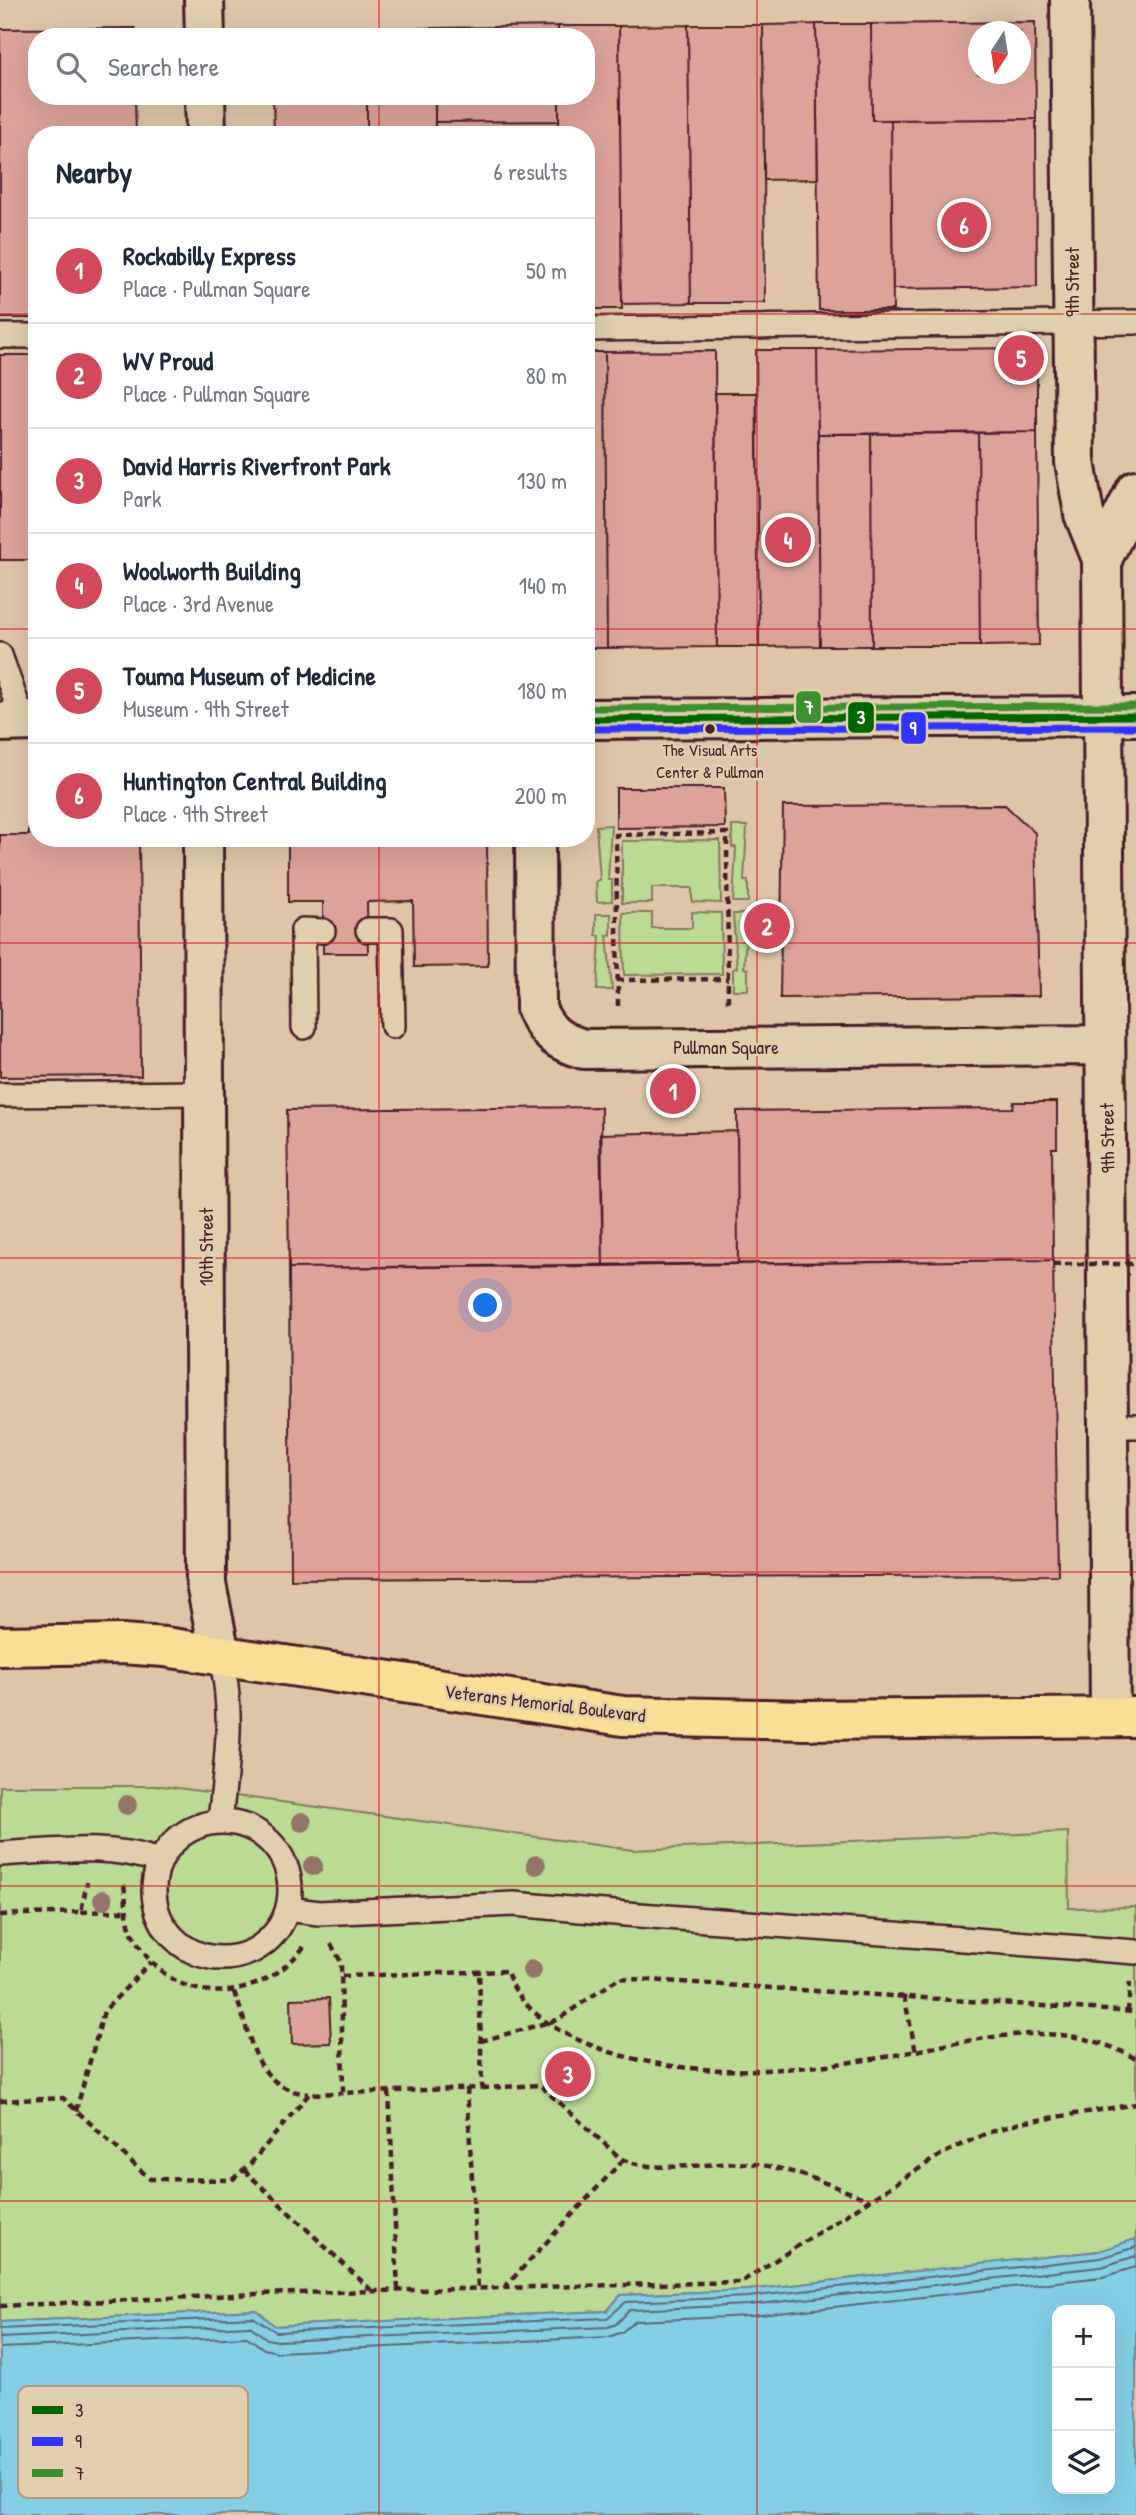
<!DOCTYPE html>
<meta charset="utf-8">
<style>
body{margin:0;font-family:"Patrick Hand",sans-serif;background:#f2f2f3;color:#1f2937}
.controls{position:absolute;right:21px;bottom:21px;display:grid;overflow:hidden;border-radius:14px;box-shadow:0 7px 28px #0002}
.controls button{width:63px;height:63px;display:grid;place-items:center;padding:0;border:0;border-bottom:2px solid #e0e1e3;background:#fff;color:#1f2937;font:35px sans-serif}
.compass{position:absolute;left:968px;top:21px;width:63px;height:63px;border-radius:50%;background:#fff;box-shadow:0 7px 28px #0002;rotate:192deg}
.you{position:absolute;left:486px;top:1306px;width:24px;height:24px;margin:-18px;border:5px solid #fff;border-radius:50%;background:#1a73e8;box-shadow:0 0 0 10px #1a73e833}
.badge{display:grid;place-items:center;width:46px;height:46px;border-radius:50%;background:#d1495b;color:#fff;font-size:23px;font-weight:700}
.pin{position:absolute;translate:-50% -50%;border:4px solid #fff;box-shadow:0 2px 7px #0006}
.list{margin:0;padding:0;list-style:none}
h2{display:flex;justify-content:space-between;align-items:center;height:91px;margin:0;padding:0 28px;font-size:30px}
h2 small{font-size:23px;font-weight:400;color:#747a83}
.list li{display:grid;grid-template-columns:46px 1fr auto;gap:21px;align-items:center;box-sizing:border-box;height:105px;padding:0 28px;border-top:2px solid #e0e1e3}
.list b{display:block;font-size:26px;white-space:nowrap}
.list p{margin:0;font-size:23px;white-space:nowrap;color:#747a83}
.list em{font-size:23px;font-style:normal;color:#747a83}
.icon{flex:none;width:38px;height:38px;fill:none;stroke:currentColor;stroke-width:2;stroke-linecap:round;stroke-linejoin:round}
.map{position:relative;flex:none;width:1136px;height:2515px;overflow:hidden}
.search{position:absolute;background:#fff;box-shadow:0 7px 28px #0002;left:28px;top:28px;width:567px;height:77px;display:flex;align-items:center;gap:18px;box-sizing:border-box;padding:0 24px;border-radius:28px;color:#747a83;font-size:26px}
.panel{position:absolute;background:#fff;box-shadow:0 7px 28px #0002;left:28px;top:126px;width:567px;height:721px;border-radius:28px}
.map>svg:first-child{display:block}
.green{fill:#bbda93;stroke:#827c5f;stroke-width:2}
.water{fill:#84cfe5;stroke:#6d899b;stroke-width:2;fill-rule:evenodd}
.lines{fill:none;stroke-linecap:round;stroke-linejoin:round}
.shore{stroke:#616575;stroke-width:2}
.building{fill:#dca399;stroke:#4a1f2b;stroke-width:2;fill-rule:evenodd}
.lane-casing{stroke:#4a1f2b;stroke-width:28}
.street-casing{stroke:#4a1f2b;stroke-width:44}
.secondary-casing{stroke:#4a1f2b;stroke-width:44}
.primary-casing{stroke:#4a1f2b;stroke-width:44}
.path{stroke:#4a1f2b;stroke-width:4.5;stroke-dasharray:7 5;stroke-linecap:butt}
.lane{stroke:#e0ceac;stroke-width:23}
.street{stroke:#e0ceac;stroke-width:38}
.secondary{stroke:#e0ceac;stroke-width:38}
.primary{stroke:#f9df96;stroke-width:38}
.path-bridge{stroke:#4a1f2b;stroke-width:4.5;stroke-dasharray:7 5;stroke-linecap:butt}
.bus-1-casing{stroke:#e0ceac;stroke-width:12}
.bus-2-casing{stroke:#e0ceac;stroke-width:12}
.bus-3-casing{stroke:#e0ceac;stroke-width:12}
.bus-1{stroke:#060;stroke-width:7}
.bus-2{stroke:#33f;stroke-width:7}
.bus-3{stroke:#3e8f2f;stroke-width:7}
.tree{fill:#937469}
.grid{fill:none;stroke:#d62828;stroke-width:2;stroke-opacity:0.55}
.bus-dot{fill:#4a1f2b;stroke:#e0ceac;stroke-width:2.5}
.labels{text-anchor:middle;dominant-baseline:central;stroke-width:5;stroke-linejoin:round;paint-order:stroke}
.bus-label{font-size:17px;fill:#4a1f2b;stroke:#e0ceac}
.street-label{font-size:19px;fill:#4a1f2b;stroke:#e0ceac}
.key{fill:#e0ceac;stroke:#b39a85;stroke-width:2}
.key-label{font-size:19px;fill:#4a1f2b}
.line-badge{stroke:#e0ceac;stroke-width:2.5}
.badge-label{font-size:19px;text-anchor:middle;font-weight:bold;fill:#fff}
</style>
<div class="map">
<svg width="1136" height="2515" viewBox="0 0 1136 2515">
<rect width="100%" height="100%" fill="#dfc5a8"/>
<filter id="ink" filterUnits="userSpaceOnUse"><feTurbulence type="fractalNoise" baseFrequency=".0143" numOctaves="2"/><feDisplacementMap in="SourceGraphic" scale="14" xChannelSelector="R" yChannelSelector="G"/><feConvolveMatrix kernelMatrix="1 2 1 2 8 2 1 2 1" color-interpolation-filters="sRGB"/></filter>
<g filter="url(#ink)">
<path class="green" d="M611 825 608 880H612V901L597 902 596 881 600 880 596 826Z
M732 826H747L744 881H748V902H733L736 847H732Z
M720 840 721 903 692 902V888H652V903H622V841Z
M692 912 721 913 722 974 624 975 623 913H652V928H692Z
M596 914H611V935H607L612 990H597L600 936 596 935Z
M733 914H747L744 968 748 969V990H733V969L737 968Z
M0 1786H163L633 1850 1068 1832 1069 1908 1136 1907V2239L1099 2251 748 2290 621 2295 607 2311 275 2326 256 2310 0 2322Z"/>
<path class="water" d="M1136 2239V2515H0V2322L256 2310 275 2326 607 2311 621 2295 748 2290 1099 2251ZM1057 2310H1110V2489H1057Z"/>
<g class="lines">
<path class="shore" d="M0 2329 253 2317 276 2332 607 2318 626 2302 748 2297 1100 2258 1136 2247
M0 2338 250 2326 267 2339 277 2341 608 2327 616 2324 630 2310 749 2305 1101 2267 1136 2256
M0 2348 247 2337 264 2349 277 2352 609 2337 622 2332 635 2321 751 2316 1102 2277 1136 2267"/>
</g>
<path class="building" d="M1035 22 1036 119 872 120 871 24ZM978 32H1020V74H978Z
M816 24 818 179 764 180 763 25Z
M816 24H871L872 120H891L893 310H819Z
M688 25 691 303 622 304 619 26Z
M688 25H763L765 303H691Z
M558 26V37H434V28Z
M558 26H619L622 309H586V135H559V96H586V37H558Z
M135 28V37H37V96H135L136 135H37V318H0V29Z
M366 28H434V37H366Z
M366 28V37H289L297 29Z
M273 96H367V134L274 135Z
M367 96H435V135H367Z
M435 96H559V121L435 122Z
M1036 119 1037 287 893 289 891 120Z
M559 121V135H435V122Z
M1037 348V432L818 434 817 350Z
M756 350H817L820 646 759 647Z
M715 351 717 647 607 648 605 352Z
M586 352H605L607 648H586Z
M0 355H37V560H0Z
M715 393H757L759 647H717Z
M1037 432 1039 645 980 646 978 433Z
M978 433 980 646H872L871 434Z
M818 434H871L872 646H820Z
M616 788H724L725 827 616 828Z
M1005 805 1035 833 1039 996 780 998 783 806Z
M29 822H37V838H139L141 1076 0 1077V835H29Z
M288 838H487L488 966 414 967 413 901 367 902 368 953H323V902H288Z
M1014 1102H1057V1148H1052L1053 1260 738 1264 737 1111 1013 1108Z
M601 1107 603 1266 289 1268 287 1110Z
M737 1131 738 1264 603 1266 600 1134Z
M1053 1260 1058 1575 291 1579 289 1268Z
M329 1998 331 2043 292 2044 291 1999Z"/>
<g class="lines">
<g class="lane-casing">
<path id="lane" d="M586 329 1136 322
M0 336H37
M0 655 23 721
M368 930H391L393 1026
M304 1027 303 930 323 931
M0 1095 206 1093
M1109 1426H1136
M220 1821C226 1765 235 1710 220 1654
M154 1890a68 68 0 1 1 136 0a68 68 0 1 1-136 0Z
M0 1854C54 1851 108 1843 159 1861
M288 1909 319 1913 514 1904 626 1914 1136 1952"/>
</g>
<g class="street-casing">
<path id="street" d="M1070 0 1075 462 1084 514 1102 559 1110 1717
M1102 559 1136 490
M535 838 536 1009C547 1034 559 1042 584 1049L1105 1045"/>
</g>
<g class="secondary-casing">
<path id="secondary" d="M204 0 205 37
M205 96 206 135
M586 719 1136 716
M0 722 37 721
M203 838 206 1584 220 1654"/>
</g>
<g class="primary-casing">
<path id="primary" d="M0 1646 122 1644 165 1647 623 1716 806 1720 1136 1717"/>
</g>
<path class="path" d="M617 980 728 979
M618 1006 616 835 727 833 728 1005
M124 1885C127 1904 125 1918 134 1937 172 2010 260 2007 306 1944
M81 1912 125 1911
M0 1915 81 1912 87 1882
M331 1944 341 1962 343 2093 482 2088 479 1970
M342 1976 507 1971C515 2001 545 2024 572 2037 663 2080 769 2074 866 2060 956 2047 1050 2009 1136 2059
M234 1992C252 2034 252 2089 309 2094
M904 1996 916 2052
M1128 2012 1130 1982
M481 2041 557 2020 619 1978 1136 2012
M467 2088 478 2289
M482 2088 540 2085 620 2158C653 2176 716 2160 755 2164 794 2169 833 2186 869 2200
M389 2091 398 2291
M0 2101 63 2098 150 2179 232 2180 251 2163 309 2094 343 2093
M76 2111 104 2011 151 1962
M244 2170 372 2291
M504 2288 623 2160
M0 2306 256 2294 741 2282 942 2154 987 2133 1020 2123 1136 2104"/>
<use href="#lane" class="lane"/>
<use href="#street" class="street"/>
<use href="#secondary" class="secondary"/>
<use href="#primary" class="primary"/>
<path class="path-bridge" d="M1053 1264H1136"/>
<g class="bus-1-casing">
<path id="bus-1" d="M586 719 1136 716"/>
</g>
<g class="bus-2-casing">
<path id="bus-2" d="M586 729 1136 727"/>
</g>
<g class="bus-3-casing">
<path id="bus-3" d="M586 708 1136 706"/>
</g>
<use href="#bus-1" class="bus-1"/>
<use href="#bus-2" class="bus-2"/>
<use href="#bus-3" class="bus-3"/>
</g>
<g class="tree">
<circle cx="127" cy="1805" r="10"/>
<circle cx="302" cy="1822" r="10"/>
<circle cx="536" cy="1865" r="10"/>
<circle cx="313" cy="1866" r="10"/>
<circle cx="103" cy="1900" r="10"/>
<circle cx="532" cy="1970" r="10"/>
</g>
</g>
<path class="grid" d="M379 0V37M757 0V2515M379 96V135M0 314H37M586 314H1136M0 629H37M586 629H1136M379 838V2515M0 943H1136M0 1258H1136M0 1572H1136M0 1886H1136M0 2201H1136"/>
<circle class="bus-dot" cx="710" cy="729" r="6"/>
<g class="labels">
<g class="bus-label">
<text x="710" y="749">The Visual Arts<tspan x="710" dy="22">Center &amp; Pullman</tspan></text>
</g>
<g class="street-label">
<text transform="translate(1072 282) rotate(-90)">9th Street</text>
<text x="726" y="1047">Pullman Square</text>
<text transform="translate(1107 1138) rotate(-91)">9th Street</text>
<text transform="translate(206 1247) rotate(-90)">10th Street</text>
<text transform="translate(545 1703) rotate(7)">Veterans Memorial Boulevard</text>
</g>
</g>
<rect x="18" y="2386" width="230" height="112" rx="10" class="key"/>
<rect x="32" y="2406" width="31" height="8" fill="#060"/>
<rect x="32" y="2437" width="31" height="9" fill="#33f"/>
<rect x="32" y="2469" width="31" height="8" fill="#3e8f2f"/>
<g class="key-label">
<text x="75" y="2417">3</text>
<text x="75" y="2448">9</text>
<text x="75" y="2480">7</text>
</g>
<g class="line-badge">
<rect x="795" y="690" width="27" height="34" rx="7" fill="#3e8f2f"/>
<rect x="847" y="701" width="28" height="33" rx="7" fill="#060"/>
<rect x="900" y="711" width="27" height="34" rx="7" fill="#33f"/>
</g>
<g class="badge-label">
<text x="809" y="714">7</text>
<text x="861" y="724">3</text>
<text x="913" y="735">9</text>
</g>
</svg>
<div class="controls">
<button>+</button>
<button>−</button>
<button><svg class="icon" aria-label="layers" viewBox="0 0 24 24"><path d="M12 4l9 5-9 5-9-5zM3 14l9 5 9-5"/></svg></button>
</div>
<svg class="compass" viewBox="-18 -18 36 36"><path d="M0-13l5 13h-10z" fill="#e53935"/><path d="M0 13l5-13h-10z" fill="#747a83"/></svg>
<div class="you"></div>
<div class="pin badge" style="left:673px;top:1091px">1</div>
<div class="pin badge" style="left:767px;top:926px">2</div>
<div class="pin badge" style="left:568px;top:2074px">3</div>
<div class="pin badge" style="left:788px;top:540px">4</div>
<div class="pin badge" style="left:1021px;top:358px">5</div>
<div class="pin badge" style="left:964px;top:225px">6</div>
<div class="search"><svg class="icon" aria-label="search" viewBox="0 0 24 24"><circle cx="10" cy="10" r="6"/><path d="M15 15l6 6"/></svg>Search here</div>
<section class="panel">
<h2>Nearby<small>6 results</small></h2>
<ul class="list">
<li><span class="badge">1</span><div><b>Rockabilly Express</b><p>Place · Pullman Square</p></div><em>50 m</em></li>
<li><span class="badge">2</span><div><b>WV Proud</b><p>Place · Pullman Square</p></div><em>80 m</em></li>
<li><span class="badge">3</span><div><b>David Harris Riverfront Park</b><p>Park</p></div><em>130 m</em></li>
<li><span class="badge">4</span><div><b>Woolworth Building</b><p>Place · 3rd Avenue</p></div><em>140 m</em></li>
<li><span class="badge">5</span><div><b>Touma Museum of Medicine</b><p>Museum · 9th Street</p></div><em>180 m</em></li>
<li><span class="badge">6</span><div><b>Huntington Central Building</b><p>Place · 9th Street</p></div><em>200 m</em></li>
</ul>
</section>
</div>
